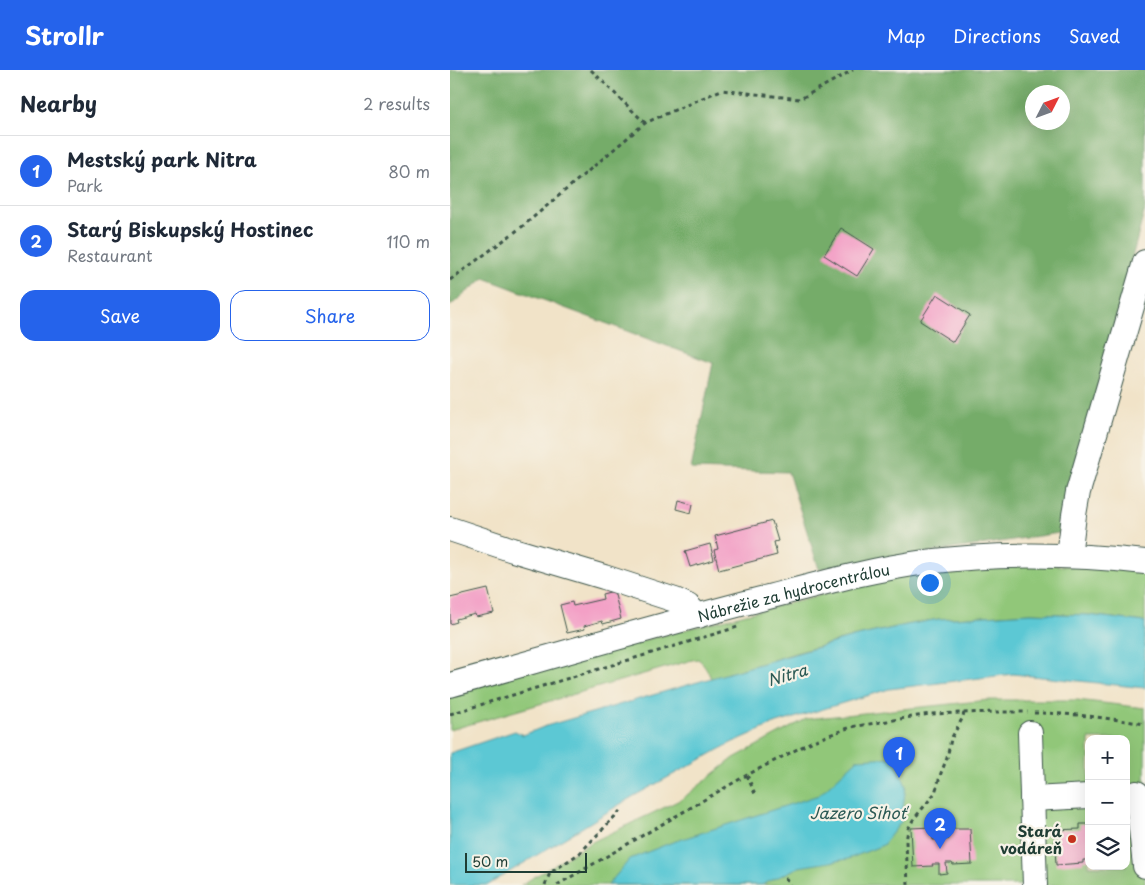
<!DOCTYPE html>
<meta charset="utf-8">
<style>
body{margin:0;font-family:"Playpen Sans",sans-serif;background:#f2f2f3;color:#1f2937}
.controls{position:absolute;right:15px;bottom:15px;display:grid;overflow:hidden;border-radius:10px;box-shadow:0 5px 20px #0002}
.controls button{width:45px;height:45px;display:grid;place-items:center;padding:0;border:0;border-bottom:1px solid #e0e1e3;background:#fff;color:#1f2937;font:25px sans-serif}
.compass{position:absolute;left:575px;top:15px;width:45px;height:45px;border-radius:50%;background:#fff;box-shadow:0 5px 20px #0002;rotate:48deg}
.scale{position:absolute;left:15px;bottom:12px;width:122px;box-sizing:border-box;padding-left:5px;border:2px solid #1f3d34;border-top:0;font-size:14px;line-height:18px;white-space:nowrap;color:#1f3d34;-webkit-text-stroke:4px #f7f3e8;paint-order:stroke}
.you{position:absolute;left:479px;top:512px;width:18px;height:18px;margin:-12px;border:4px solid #fff;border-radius:50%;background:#1a73e8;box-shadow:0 0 0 8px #1a73e833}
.badge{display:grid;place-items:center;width:32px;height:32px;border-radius:50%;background:#2563eb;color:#fff;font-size:16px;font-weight:700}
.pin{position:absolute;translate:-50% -41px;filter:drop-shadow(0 1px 2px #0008)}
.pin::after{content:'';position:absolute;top:26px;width:18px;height:15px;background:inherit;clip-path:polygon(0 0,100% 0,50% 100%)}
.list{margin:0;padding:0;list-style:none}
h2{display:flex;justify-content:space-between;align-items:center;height:65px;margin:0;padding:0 20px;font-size:21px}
h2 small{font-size:16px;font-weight:400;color:#747a83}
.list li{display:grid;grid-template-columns:32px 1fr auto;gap:15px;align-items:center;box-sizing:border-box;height:70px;padding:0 20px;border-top:1px solid #e0e1e3}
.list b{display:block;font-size:19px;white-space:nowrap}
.list p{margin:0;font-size:16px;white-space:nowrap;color:#747a83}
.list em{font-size:16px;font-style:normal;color:#747a83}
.actions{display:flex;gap:10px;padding:15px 20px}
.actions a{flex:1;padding:11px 0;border:1px solid #2563eb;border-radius:15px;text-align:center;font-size:18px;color:#2563eb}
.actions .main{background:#2563eb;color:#fff}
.icon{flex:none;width:28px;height:28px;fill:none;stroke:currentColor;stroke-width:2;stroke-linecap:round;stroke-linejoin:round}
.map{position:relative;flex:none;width:695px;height:815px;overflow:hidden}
header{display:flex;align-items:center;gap:30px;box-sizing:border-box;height:70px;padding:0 25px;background:#2563eb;color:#fff}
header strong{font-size:24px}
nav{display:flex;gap:28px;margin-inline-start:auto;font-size:18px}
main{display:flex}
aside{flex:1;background:#fff}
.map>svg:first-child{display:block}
.green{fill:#91c779;stroke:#588256;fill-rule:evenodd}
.forest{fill:#74ac69;stroke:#4a744e;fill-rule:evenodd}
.water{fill:#5cc8d4;stroke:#3e8284}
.building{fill:#f3a0c6}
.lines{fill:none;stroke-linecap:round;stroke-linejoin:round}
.minor-casing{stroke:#3e564a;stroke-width:26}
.path{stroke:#3e564a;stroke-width:3;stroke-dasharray:4 4;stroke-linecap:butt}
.minor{stroke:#fff;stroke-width:24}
.poi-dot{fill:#c8321e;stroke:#f7f3e8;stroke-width:2}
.labels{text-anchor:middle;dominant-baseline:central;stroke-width:4.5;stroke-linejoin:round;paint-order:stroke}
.street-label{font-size:15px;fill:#1f3d34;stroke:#f7f3e8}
.poi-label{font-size:15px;font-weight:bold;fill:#1f3d34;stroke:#f7f3e8;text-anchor:end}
.water-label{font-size:16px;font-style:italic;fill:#2b5954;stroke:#f7f3e8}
</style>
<header>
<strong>Strollr</strong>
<nav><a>Map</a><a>Directions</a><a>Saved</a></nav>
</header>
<main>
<aside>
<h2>Nearby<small>2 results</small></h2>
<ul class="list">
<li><span class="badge">1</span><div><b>Mestský park Nitra</b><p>Park</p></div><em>80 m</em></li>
<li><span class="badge">2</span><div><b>Starý Biskupský Hostinec</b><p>Restaurant</p></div><em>110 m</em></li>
</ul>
<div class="actions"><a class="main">Save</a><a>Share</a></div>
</aside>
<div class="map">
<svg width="695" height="815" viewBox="0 0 695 815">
<rect width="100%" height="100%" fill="#f7f3e8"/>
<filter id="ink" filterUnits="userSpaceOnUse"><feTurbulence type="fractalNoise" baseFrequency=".02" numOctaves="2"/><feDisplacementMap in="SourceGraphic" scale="10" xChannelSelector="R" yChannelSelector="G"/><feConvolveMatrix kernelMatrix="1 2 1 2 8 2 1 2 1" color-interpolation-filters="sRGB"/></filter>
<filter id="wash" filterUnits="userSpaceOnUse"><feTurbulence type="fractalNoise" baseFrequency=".0096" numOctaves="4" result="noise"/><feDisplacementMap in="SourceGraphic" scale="20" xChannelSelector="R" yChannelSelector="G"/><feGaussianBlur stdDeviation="1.12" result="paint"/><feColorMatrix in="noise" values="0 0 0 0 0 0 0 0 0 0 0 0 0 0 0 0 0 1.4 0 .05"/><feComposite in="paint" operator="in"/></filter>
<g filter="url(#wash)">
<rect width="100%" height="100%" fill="#f1e3c8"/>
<path class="green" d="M557 493 695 500V552L638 545 580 543 489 549 456 555 403 567 342 584 261 609C258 601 255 594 248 589L242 590 0 660V624L82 599 460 502Z
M539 630H627L695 638V815H71L140 773 232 729 284 688 356 649ZM639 669H676V796H639Z"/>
<path class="forest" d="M0 0H695V139L609 463 369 499 338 402 241 399 263 293 34 208 0 236ZM582 22H612V52H582Z"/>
<path class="water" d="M580 543 638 545 695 552V618L563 604 439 619 324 654 281 673 182 727 38 815H0V683L65 661 73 665 96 656 403 567 456 555 489 549Z
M444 687 456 716 451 752 433 775 398 789 349 797 312 815H158L180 789 220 773 369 725 408 689Z"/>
<g id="blocks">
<path class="building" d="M391 158 424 179 407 206 374 185Z
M487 224 520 245 503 272 470 251Z
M228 430 243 434 241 443 226 439Z
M322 451 328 471 324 472 327 485 269 500 264 480 268 479 265 466Z
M260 474 264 490 240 497 235 481Z
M38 519 44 543 26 547 25 544 6 549 7 552 0 554V528Z
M164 521 171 549 153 554 152 551 134 556 135 559 117 563 110 535 122 532 123 536 153 529 152 524Z
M630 754H638L639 762V790H633V793L606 795 604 760 630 759Z
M482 757 483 770 499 769V759H520L522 794 503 795 502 793H496L497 803 489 804V794H482L483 796 463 797 461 758Z"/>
</g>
</g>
<g filter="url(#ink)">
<use href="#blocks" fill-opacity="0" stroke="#3e564a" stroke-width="1"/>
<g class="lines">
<g class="minor-casing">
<g id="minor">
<path d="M0 459 63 480 154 507 225 530 238 536 248 546"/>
<path d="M619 486 624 445 628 422 695 192"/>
<path id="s1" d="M0 615C100 587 199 558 299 532 358 517 416 500 476 492 548 483 622 484 695 492"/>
<path d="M580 663 585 815"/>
<path d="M687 723 695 796"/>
<path d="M582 729 639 726"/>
</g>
</g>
<path class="path" d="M141 0 195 53
M0 210 73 156 195 53 271 20 350 29 403 0
M584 643C621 643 658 648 695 654
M0 644 291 556
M297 705 305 724
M335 808 340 815
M95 815 100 803 130 783 170 741
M107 815 297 705 363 671 401 657 480 644 546 642H578
M458 815 456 772 458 759 463 750 485 723 491 703 497 688 501 669 512 649 514 643"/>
<use href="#minor" class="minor"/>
</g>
</g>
<circle class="poi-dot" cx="622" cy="769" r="5"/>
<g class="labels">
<g class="street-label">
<text stroke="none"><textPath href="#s1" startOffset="356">Nábrežie za hydrocentrálou</textPath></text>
</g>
<g class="poi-label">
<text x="612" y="760">Stará<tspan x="612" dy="17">vodáreň</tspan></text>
</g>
<g class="water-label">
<text transform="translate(337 604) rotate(-16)">Nitra</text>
<text x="408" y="742">Jazero Sihoť</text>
</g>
</g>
</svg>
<div class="controls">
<button>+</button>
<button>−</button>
<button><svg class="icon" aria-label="layers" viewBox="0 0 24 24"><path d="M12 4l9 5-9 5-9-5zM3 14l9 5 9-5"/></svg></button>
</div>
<svg class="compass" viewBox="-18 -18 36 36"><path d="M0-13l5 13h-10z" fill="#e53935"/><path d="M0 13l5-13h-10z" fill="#747a83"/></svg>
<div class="scale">50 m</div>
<div class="you"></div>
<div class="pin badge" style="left:449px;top:708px">1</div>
<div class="pin badge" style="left:490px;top:779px">2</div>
</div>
</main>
